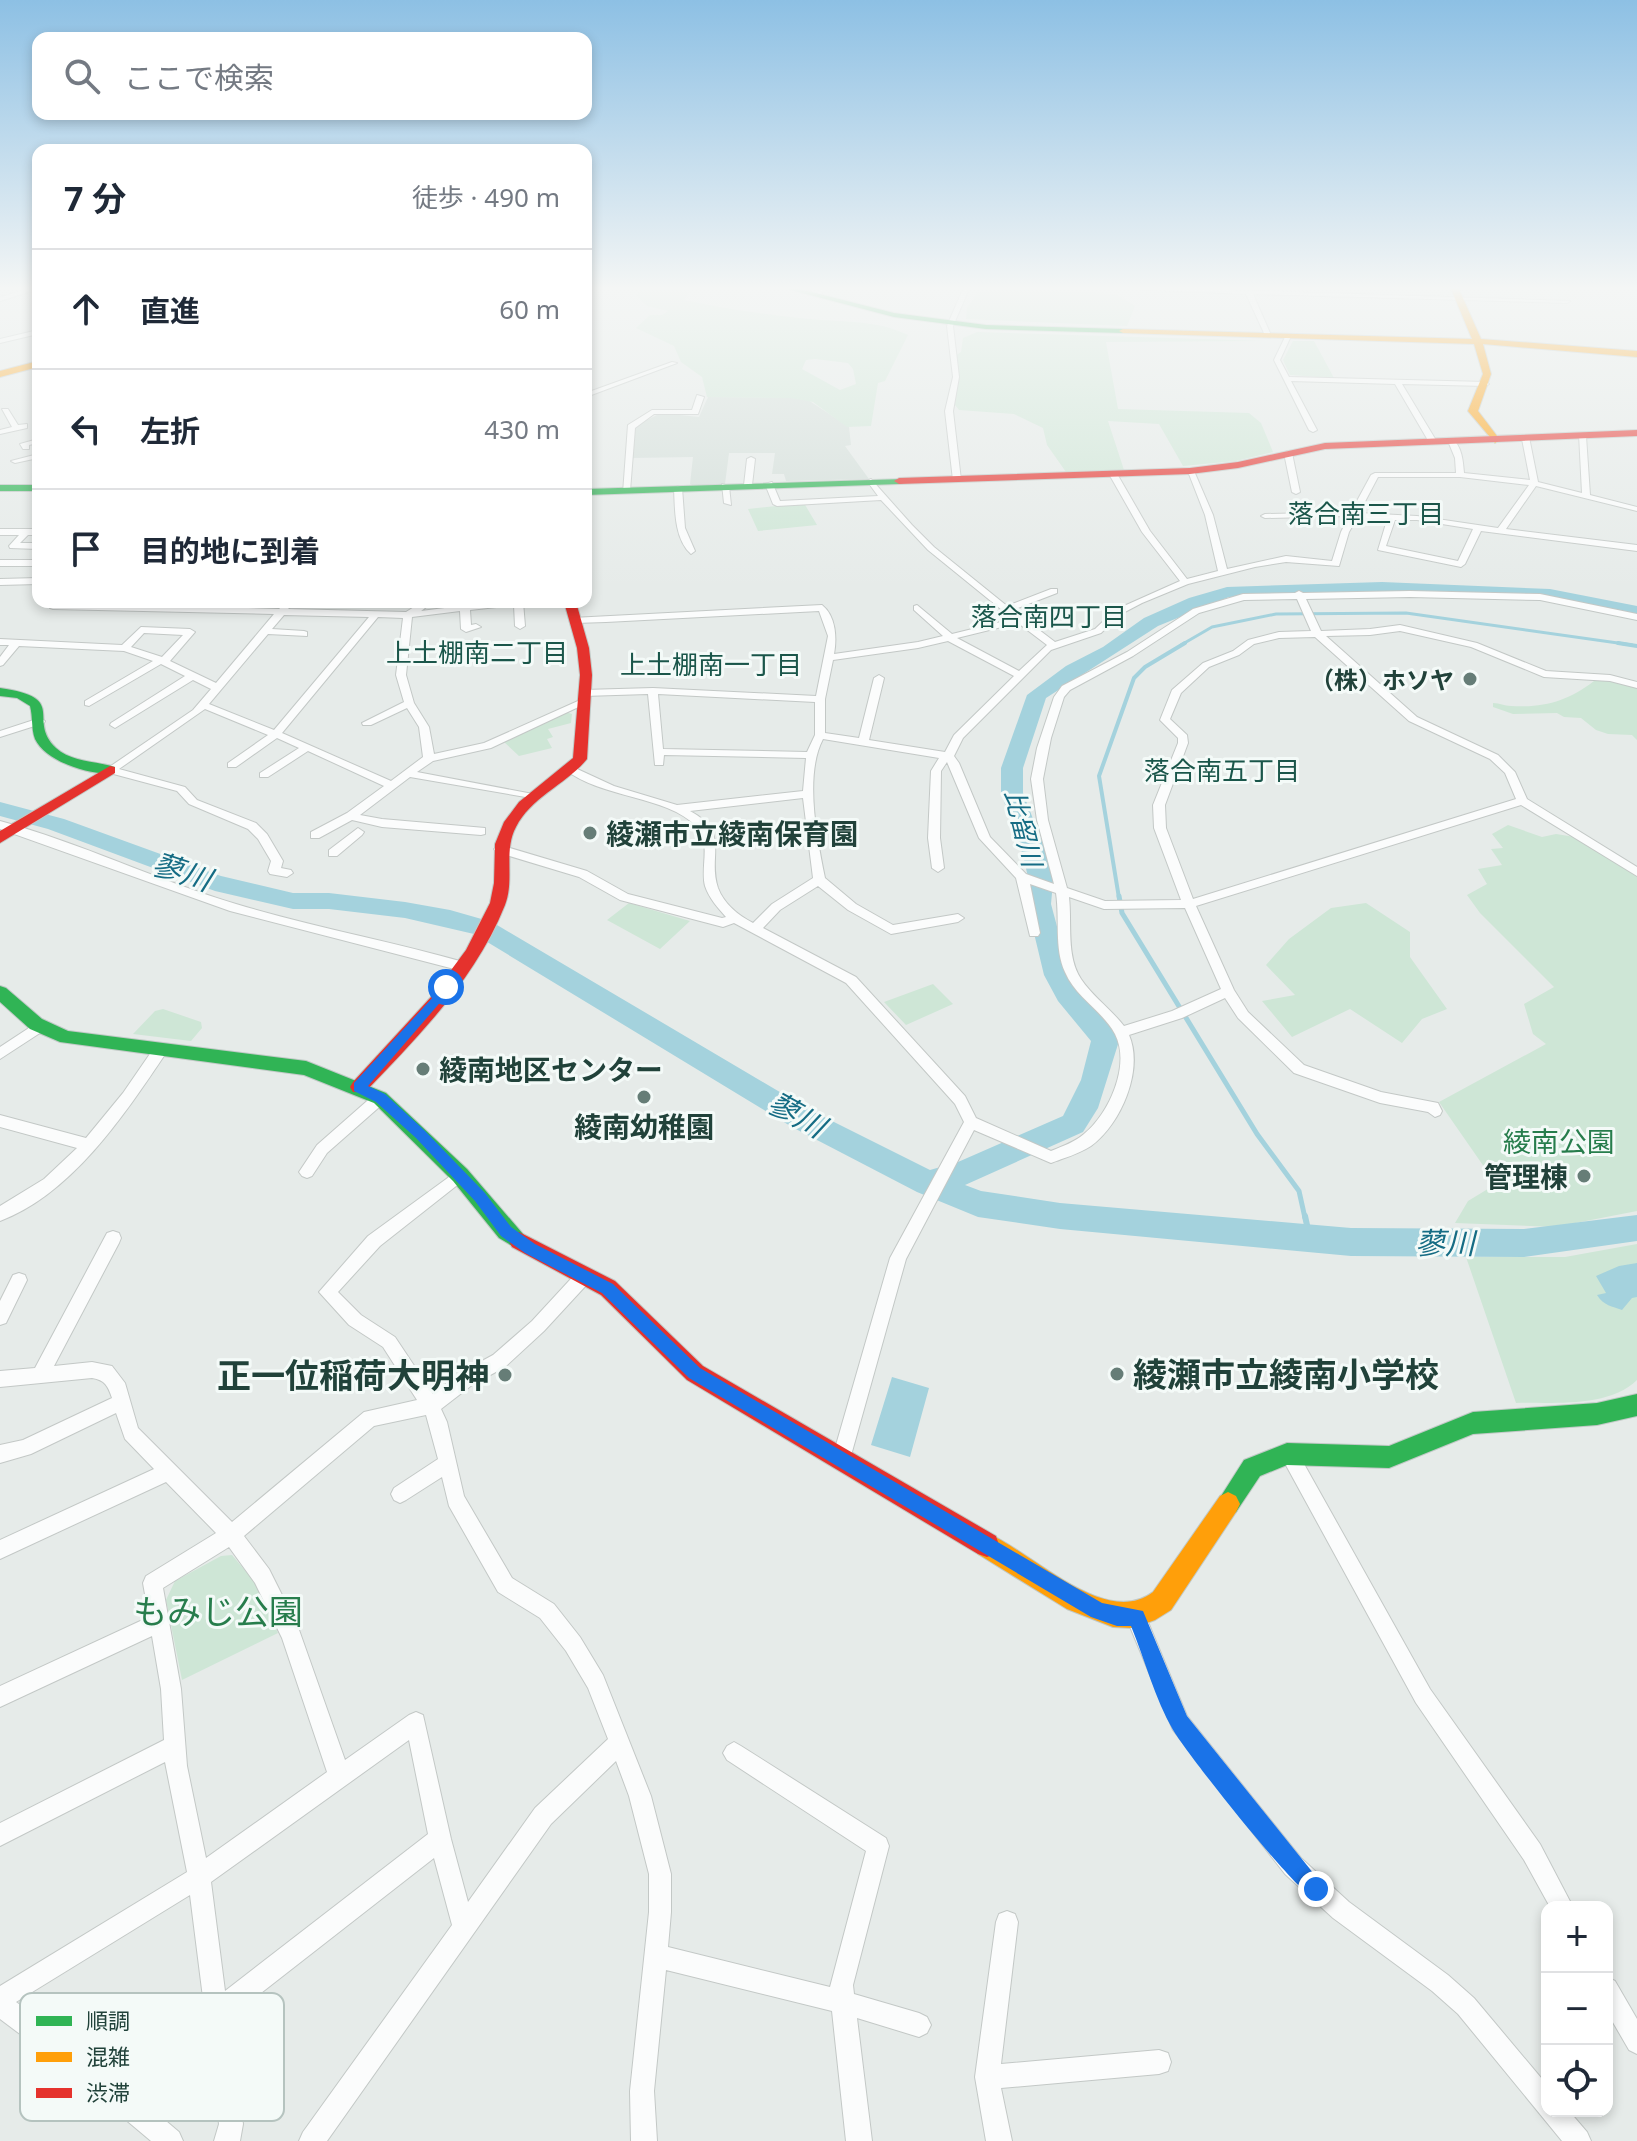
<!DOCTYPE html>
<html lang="ja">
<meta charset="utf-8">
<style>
body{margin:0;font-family:"Noto Sans","Noto Sans JP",sans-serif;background:#f2f2f3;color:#1f2937}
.controls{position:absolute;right:24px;bottom:24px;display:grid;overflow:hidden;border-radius:16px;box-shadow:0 4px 12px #0003}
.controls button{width:72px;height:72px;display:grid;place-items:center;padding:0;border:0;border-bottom:2px solid #e0e1e3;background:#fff;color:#1f2937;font:40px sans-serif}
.stop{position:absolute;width:24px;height:24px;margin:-18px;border:6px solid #1a73e8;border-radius:50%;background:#fff}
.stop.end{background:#1a73e8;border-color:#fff;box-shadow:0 2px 8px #0008}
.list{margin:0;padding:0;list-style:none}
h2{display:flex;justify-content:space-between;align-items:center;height:104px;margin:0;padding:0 32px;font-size:34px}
h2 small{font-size:26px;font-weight:400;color:#747a83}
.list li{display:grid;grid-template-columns:52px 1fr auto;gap:24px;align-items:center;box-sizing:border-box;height:120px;padding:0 32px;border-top:2px solid #e0e1e3}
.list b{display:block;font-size:30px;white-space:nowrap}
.list em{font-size:26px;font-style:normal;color:#747a83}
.icon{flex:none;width:44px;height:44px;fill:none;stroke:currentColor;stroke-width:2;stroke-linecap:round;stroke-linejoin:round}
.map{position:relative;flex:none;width:1637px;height:2141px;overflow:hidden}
.search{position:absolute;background:#fff;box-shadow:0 4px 12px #0003;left:32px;top:32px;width:560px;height:88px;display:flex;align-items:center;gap:20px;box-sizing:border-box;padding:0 28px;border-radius:16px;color:#747a83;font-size:30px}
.panel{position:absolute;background:#fff;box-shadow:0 4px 12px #0003;left:32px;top:144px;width:560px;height:464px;border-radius:16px}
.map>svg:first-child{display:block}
.built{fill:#d3ded9}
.green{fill:#cee6d6;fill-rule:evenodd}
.water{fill:#a4d2dd}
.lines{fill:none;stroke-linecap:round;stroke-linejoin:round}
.stream-far3{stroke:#a4d2dd;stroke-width:3}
.stream-far2{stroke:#a4d2dd;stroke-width:4}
.stream-far1{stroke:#a4d2dd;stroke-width:5}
.stream{stroke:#a4d2dd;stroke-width:6}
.river{fill:#a4d2dd;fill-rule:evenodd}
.street-casing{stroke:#c3c8c6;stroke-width:2}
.fast-casing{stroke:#c1c9c6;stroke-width:2}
.slow-casing{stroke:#c1c9c6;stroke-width:2}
.jam-casing{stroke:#c1c9c6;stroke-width:2}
.street{fill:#fbfcfc;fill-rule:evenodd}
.fast{fill:#30b455;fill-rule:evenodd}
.slow{fill:#ff9f0a;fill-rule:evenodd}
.jam{fill:#e5322d;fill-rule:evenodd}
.route{fill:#1a73e8}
.poi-dot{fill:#667d77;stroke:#f4faf8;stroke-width:3}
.labels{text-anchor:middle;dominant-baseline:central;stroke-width:6;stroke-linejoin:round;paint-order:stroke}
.far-poi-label{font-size:24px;font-weight:bold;fill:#21423a;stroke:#f4faf8;text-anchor:end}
.far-neighbourhood-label{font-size:26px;fill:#1a564a;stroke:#f4faf8}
.far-water-label{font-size:26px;font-style:italic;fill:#156c84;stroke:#f4faf8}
.poi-label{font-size:28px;font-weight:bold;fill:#21423a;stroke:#f4faf8;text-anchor:start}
.park-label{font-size:28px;fill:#277d4c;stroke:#f4faf8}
.water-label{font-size:30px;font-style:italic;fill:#156c84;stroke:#f4faf8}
.near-poi-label{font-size:34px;font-weight:bold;fill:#21423a;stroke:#f4faf8;text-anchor:start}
.near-park-label{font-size:34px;fill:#277d4c;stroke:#f4faf8}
.key{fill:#f4faf8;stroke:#b5c3bf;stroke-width:2}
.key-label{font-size:22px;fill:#21423a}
</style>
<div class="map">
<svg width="1637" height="2141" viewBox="0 0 1637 2141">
<rect width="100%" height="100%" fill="#e6ebe9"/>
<path class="built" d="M708 397 805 398 849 427 851 445 845 446 869 479 786 481 784 474H772L775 453H729L725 484 693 486 690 484 693 457 631 458 633 430 637 425 661 413 699 417Z"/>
<path class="green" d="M643 289H692L684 300C725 309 768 315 809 319 842 322 878 320 908 335L885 381 878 383 871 426 847 427 813 402 791 398 707 397 702 377 681 362 674 346 636 328 650 315H662L668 311 647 306 636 295ZM815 359 848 363 853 369 856 384 840 390 802 369 806 360Z
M1012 289 1116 294 1135 306 1127 326 966 319 967 308 978 292Z
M977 332 1265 341 1106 342 1118 409 1249 413 1261 423 1273 452 1236 461 1183 466 1159 424 1108 421 1124 470 1066 472 1047 445 1043 428 1014 414 959 410 948 396 954 375 953 357 961 352 963 338Z
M1293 341H1314L1334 378 1290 375 1283 360Z
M804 503 817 525 758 531 748 509Z
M1594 681H1614L1637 687V740L1632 735 1608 734 1596 730 1581 718 1564 717 1557 713 1513 714 1493 707V703C1500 703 1504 706 1511 706 1544 708 1568 701 1594 681Z
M566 712 572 714 571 723 548 729 553 737 547 739 552 748 519 756 503 741Z
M1508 825 1542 837 1556 834 1575 837 1637 876V1211L1555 1227 1455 1223 1468 1201 1496 1184 1439 1102 1546 1044 1533 1034 1524 1004 1554 987 1480 913 1467 895 1487 884 1478 869 1502 865 1491 849 1503 848 1492 834Z
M629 903 690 921 660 949 607 920Z
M1366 903 1410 932V957L1447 1009 1422 1019 1402 1043 1350 1009 1292 1037 1262 1001 1295 995 1266 965 1289 939 1331 908Z
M933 984 953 1004 906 1025 884 1002Z
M163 1009 201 1022 202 1028 191 1041 133 1034 155 1011Z
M1637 1244V1380C1609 1408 1552 1402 1516 1403L1466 1257H1565Z
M232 1555 254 1581 278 1633 182 1680 166 1600 175 1581 221 1556Z"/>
<path class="water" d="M1637 1263V1297L1632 1298 1622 1310C1612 1306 1604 1306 1597 1295L1606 1293 1596 1276 1619 1266Z
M892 1377 929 1388 910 1457 871 1445Z"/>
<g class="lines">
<path class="stream-far3" d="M1181 645 1212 627 1276 614 1406 613 1632 645"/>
<path class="stream-far2" d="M1618 643 1637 646
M1119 898 1099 776 1134 678 1145 667 1185 643"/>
<path class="stream-far1" d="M1119 896 1122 913 1257 1134 1299 1191 1305 1218"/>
<path class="stream" d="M1305 1216 1310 1239"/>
<path class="river" d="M1382 582 1550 589 1637 606V618L1550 599 1502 595 1382 592 1229 597 1158 626 1046 698 1023 768V793L1047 855 1053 882 1051 904 1070 975 1077 988 1109 1021 1119 1041 1098 1108 1083 1132 965 1185 981 1191 1060 1203 1351 1228 1524 1229 1637 1215V1241L1524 1257 1351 1256 1060 1229 978 1217 917 1192 792 1127 474 934 405 918 329 909H293L215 891 48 829 0 816V802L64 819 221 876 293 893H329L405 902 450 910 492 922 812 1111 930 1170 958 1162 1063 1116 1081 1080 1091 1041 1058 1001 1044 975 1027 904 1029 882 1023 855 1001 793V768L1027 695 1066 666 1103 647 1144 618 1189 598 1227 587Z"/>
<g class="street-casing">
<path id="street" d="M28 289H38L0 301V297Z
M820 289H826L821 294H817Z
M963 289H969L953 326 959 377 953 411 961 480 957 482 953 480 945 411 953 377 947 326Z
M1126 289H1196L1570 301 1567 303 1253 294 1270 333 1267 335 1264 333 1246 294Z
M38 330V334L0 343V339Z
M1286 335 1291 336 1280 360 1289 377 1486 382 1489 384 1486 386 1402 384 1437 442 1433 444 1429 442 1395 384 1291 381 1317 430 1313 432 1309 430 1274 360Z
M672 362 677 363 586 397V393Z
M697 395 704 397 698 414H654L635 428 630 491 623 493 628 425 652 410H692Z
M2 409H8L18 425 27 424V428L0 434V430L12 427Z
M1579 434 1586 436 1590 495 1637 507V511L1536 486 1506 529 1637 545V551L1481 531 1465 564 1461 567 1378 550 1387 520 1357 518 1349 532 1339 566 1286 562 1255 567 1188 584 1142 603 1121 614 1101 633 1051 650 963 738 954 756 959 763 990 837 1026 874 1054 884 1037 820 1031 779 1037 748 1054 697 1062 686 1127 652 1193 609 1243 594 1295 593 1299 591 1303 593 1410 591 1540 594 1637 614V620L1540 600 1410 597 1306 599 1321 631 1370 629 1400 625 1477 643 1546 671 1610 675 1637 682V688L1610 681 1544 677 1471 647 1400 631 1370 635 1326 636 1417 717 1498 755 1515 772 1527 799 1637 867V876L1521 805 1196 906 1234 990 1248 1012 1304 1065 1381 1092 1438 1103 1442 1111 1440 1115 1435 1117 1428 1112 1380 1103 1294 1073 1238 1018 1225 998 1182 1018 1129 1035C1144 1070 1121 1124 1091 1146 1079 1154 1064 1158 1051 1163L974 1130 906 1259 850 1459 847 1465 841 1468 835 1465 832 1459 890 1258 964 1122 955 1104 846 983 734 923 723 927 620 900 579 877 496 852 494 849 500 845 587 871 628 894 722 918 726 917C718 908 709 898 705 886 700 867 712 842 696 826 667 796 601 798 566 770L567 768H575L614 786 677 805 803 791 806 758 664 755 663 765H655L648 694 584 696 579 693 584 690 653 688 816 696 828 636 819 611 606 622 575 623 572 622V618L822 605C836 616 837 638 834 654L918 642 943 636 914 610V606L917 605 952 634 1013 619 928 550 881 500 777 506 773 504 765 484 772 482 780 501 878 496 867 481 871 479 912 525 934 547 1007 606 1051 589H1057V593L1013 610 1055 642 1095 629 1115 610 1180 581 1142 532 1109 474 1110 472H1116L1150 531 1187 579 1218 571 1205 515 1187 469 1194 471 1213 515 1227 569 1286 556 1332 561 1341 532 1349 516 1265 518 1261 516 1265 514 1351 512 1371 475 1375 473H1456L1455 458 1448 441 1452 439C1462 446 1463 461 1464 473L1530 480 1522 439 1529 437 1538 482 1582 493ZM1378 477H1460L1529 485 1498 528 1417 516 1359 513ZM1395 520H1417L1473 529 1458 561 1386 546ZM1297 599 1311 631 1279 632 1248 640 1233 651 1203 663 1172 690 1160 720 1178 738V743L1153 805 1154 828 1181 900 1105 901 1067 888 1048 820 1043 779 1051 738 1064 697 1070 690 1133 656 1199 613 1244 600ZM1018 623 1047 645 1019 671 957 638ZM1315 637 1409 721 1490 759 1505 773 1516 799 1193 899 1166 828 1165 805 1188 743 1187 735 1170 719 1181 693 1209 667 1239 655 1254 644 1279 638ZM948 641 1014 676 954 735 945 752 869 740 884 678 879 675 874 678 859 738 825 733V699L833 660 918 648ZM658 694 815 702V735L807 752 663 749ZM823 739 939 758 931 771 928 838 932 868 938 872 944 868 940 838 941 771 947 762 979 838 1016 878 1030 936H1038L1040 933 1030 884 1056 893C1060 919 1054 948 1065 972 1076 998 1102 1010 1115 1034 1131 1065 1109 1114 1084 1134 1075 1142 1063 1146 1051 1151L976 1118 965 1096 856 977 763 928 780 910 818 886 848 910 891 934 958 922 964 918 958 914 893 925 856 904 825 878C817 839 804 775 823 739ZM803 798 813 878 772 904 753 923C738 915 724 904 718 888 707 856 731 833 690 811ZM1069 897 1104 909 1185 908 1221 989 1172 1011 1124 1026C1111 1009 1093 997 1081 979 1066 956 1072 924 1069 897Z
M38 439V443L29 445V449H23L20 444Z
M1288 451 1292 453 1300 492 1296 494 1292 492 1284 453Z
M38 454V458L15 463 11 461Z
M751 457 755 459 752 485 748 487 744 485 747 459Z
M722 484 729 486 731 505 724 503Z
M678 486 682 488 685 528 695 551 691 554C674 539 675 509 674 488Z
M0 529H38V535H28L20 543H38V549L10 548 9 546 19 535H0Z
M0 560H38V566H0Z
M38 578V584L0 585V579Z
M46 602 279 609 287 602 292 605 288 609 406 612 422 602H433L421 611 492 602H523L525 626 520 629 515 626 514 605 470 610 471 625 476 624 481 627 466 632 461 629 460 611 412 617 406 675 414 703 429 727 434 754 484 743 578 701 587 703 491 748 433 761 417 772 533 794 537 795V799L410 777 360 815 382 819 485 828V834L481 835 382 827 352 820 319 838H311V832L347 813 384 786 308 751 268 777H260V773L299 748 277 738 236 767H228V763L268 735 205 709 119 769 185 787 197 800 256 823 267 834 283 861 281 868 291 870 293 873 287 877 270 874 268 871 271 861 258 839 248 829 189 804 177 791 106 772 105 770 193 710 211 689 193 680 115 728 110 725 111 723 185 676 161 664 89 706 85 705V701L153 661 124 651 19 646 3 665 0 666V657L9 645H0V639L122 645 141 627 190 629 195 632 170 661 216 683 274 614 53 609 50 608ZM284 615 369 617 274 730 209 704 268 634 307 636V632L304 631 272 629ZM378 617 403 618 396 675 404 702 362 723 363 725H371L407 708 419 727 423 757 391 781 282 733ZM144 633 183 635 162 657 131 647Z
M40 718 45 721 44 723 0 737V731Z
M0 821C81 843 156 880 236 904 312 927 390 941 467 963L468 966 462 971 230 911 0 829Z
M358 828 364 832 362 835 337 856H329V850Z
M38 1022 43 1023 45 1027 43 1031 0 1059V1047Z
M161 1044 168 1049 166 1053C125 1114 72 1194 0 1221V1206L44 1179 77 1148 0 1127V1115L86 1138 123 1093 156 1045Z
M380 1092 385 1094 387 1098 385 1102 327 1153 312 1176 307 1178 302 1176 299 1172 317 1145 375 1094Z
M460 1169 465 1171 468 1175 465 1179 380 1246 338 1292 361 1315 395 1337 433 1394 460 1373 493 1355 532 1321 579 1270 585 1268 591 1270 593 1275 591 1280 544 1331 505 1367 472 1385 441 1409 447 1422 464 1496 512 1578 554 1604 580 1637 603 1675 651 1796 671 1874V1912L668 1947 830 1987 866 1851 727 1760 723 1753 727 1746 734 1742 741 1746 886 1838 889 1846 853 1985 854 1994 919 2013 927 2017 931 2025 927 2033 919 2037 857 2018 872 2141H846L832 2011 666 1970 654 2091 657 2141H631L630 2091 649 1912V1874L629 1796 616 1761 551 1824 327 2141H299L303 2132 452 1925 434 1858 229 2018 243 2124 240 2141H214L219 2124 190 1895 16 2002 74 2043 179 2132 183 2141H151L56 2061 0 2019V1986L187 1872 165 1762 0 1846V1823L164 1740 161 1689 152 1636 0 1707V1686L149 1617 143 1583 146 1576 216 1533 166 1482 0 1559V1540L154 1469 125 1439 116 1413 31 1454 0 1463V1445L23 1440 112 1398C108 1386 105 1380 92 1378L0 1387V1371L35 1368 107 1233 113 1231 119 1233 121 1238 119 1243 54 1366 92 1362 112 1366 125 1383 138 1428 232 1522 364 1412 417 1400 383 1347 349 1325 319 1292 368 1236ZM426 1415 438 1459 394 1488 391 1494 394 1500 400 1503 406 1500 442 1477 449 1506 498 1592 540 1618 566 1651 588 1688 608 1739 535 1808 468 1902 451 1839 423 1715 416 1712 409 1715 345 1760 298 1627 269 1569 244 1536 374 1426ZM229 1547 255 1583 282 1638 327 1772 206 1858 187 1766 181 1689 163 1588ZM409 1740 428 1834 225 1991 211 1882Z
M19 1273 25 1275 27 1280 6 1323 0 1325V1301L13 1275Z
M1288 1443 1294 1446 1430 1689 1540 1844 1573 1907H1550L1524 1860 1416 1703 1282 1458 1279 1452 1282 1446Z
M1136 1607 1143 1610 1187 1716 1301 1858 1349 1902 1448 1975 1474 1998 1547 2085V2111H1569L1587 2132 1591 2141H1562L1458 2014 1432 1991 1333 1918 1285 1874 1173 1730 1126 1617 1129 1610Z
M1007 1911 1015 1914 1018 1922 1001 2064 1159 2050 1168 2053 1171 2062 1168 2071 1159 2074 1001 2088 1012 2141H986L975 2077 996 1922 999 1914Z
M1607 1977 1615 1981 1637 2019V2054L1629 2050 1607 2012Z"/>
</g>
<g class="fast-casing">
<path id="fast" d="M787 289H800L894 313 986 325 1123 329 1127 331 1123 333 986 329 894 317Z
M903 479V483L899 484 586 495V489Z
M0 485H38V491H0Z
M0 688C70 698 26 719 56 748 71 762 96 761 115 767V773C91 776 46 762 35 739 31 728 33 717 30 706L17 698 0 696Z
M0 986 6 988 42 1019 68 1031 306 1061 386 1093 467 1169 529 1241 526 1247 519 1250 499 1238 453 1181 374 1103 304 1075 60 1042 30 1029 0 1002Z
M1637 1394V1416L1597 1425 1473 1434 1389 1468 1287 1465 1260 1476 1236 1512 1228 1516 1220 1512 1216 1504 1244 1460 1287 1443 1389 1446 1473 1412 1597 1403Z"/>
</g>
<g class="slow-casing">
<path id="slow" d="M1451 289H1459L1481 339 1637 351V357L1483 344 1491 374 1478 411 1500 440 1495 443 1468 411 1483 374 1474 344 1123 333 1119 331 1123 329 1472 339Z
M38 361V367L0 377V371Z
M1228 1492 1236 1496 1240 1504 1236 1512 1171 1610 1155 1620 1133 1628 1113 1627 1067 1609 978 1554 975 1545 978 1536 987 1533C1032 1552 1105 1629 1153 1592L1220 1496Z"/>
</g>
<g class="jam-casing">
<path id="jam" d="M1637 430V436L1325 449 1238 468 1190 474 899 484 894 481 899 478 1190 468 1238 462 1325 443Z
M564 602H576L589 648 592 675 587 759C567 784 531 797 516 827 503 851 515 880 505 905 476 978 419 1036 365 1092H353L350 1087 353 1082 431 997 466 950 490 903 494 883 495 844 504 822 519 802 573 758 580 675 577 648Z
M110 766 115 767V773L0 843V831Z
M519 1232 615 1281 703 1366 996 1536 999 1545 996 1554 987 1557 978 1554 687 1380 601 1295 512 1247 509 1241 512 1235Z"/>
</g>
<use href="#street" class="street"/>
<use href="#fast" class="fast"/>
<use href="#slow" class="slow"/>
<use href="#jam" class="jam"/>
</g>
<linearGradient id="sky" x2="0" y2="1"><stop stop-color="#8dc0e4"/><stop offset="0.49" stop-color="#f4f6f5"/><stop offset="1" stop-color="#f4f6f5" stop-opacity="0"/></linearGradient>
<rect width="1637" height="589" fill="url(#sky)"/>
<path class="route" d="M446 983 450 984V991L368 1086 385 1094 425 1131 485 1193 511 1227 535 1244 613 1284 700 1368 1102 1603 1143 1611 1187 1716 1326 1889 1323 1897 1316 1900C1295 1891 1188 1755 1173 1730 1155 1699 1145 1660 1131 1626H1117L1091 1617 689 1378 602 1293 525 1253 501 1236 475 1201 416 1138 376 1102 354 1091V1083Z"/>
<g class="poi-dot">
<circle cx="1470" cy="679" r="8"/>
<circle cx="590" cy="833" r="8"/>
<circle cx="423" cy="1069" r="8"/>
<circle cx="644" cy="1097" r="8"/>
<circle cx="1584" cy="1176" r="8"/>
<circle cx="1117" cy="1374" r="8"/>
<circle cx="505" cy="1375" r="8"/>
</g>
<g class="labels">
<g class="far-poi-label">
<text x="1454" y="679">（株）ホソヤ</text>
</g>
<g class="far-neighbourhood-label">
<text x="1366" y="513">落合南三丁目</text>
<text x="1049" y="616">落合南四丁目</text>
<text x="477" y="652">上土棚南二丁目</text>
<text x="711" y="664">上土棚南一丁目</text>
<text x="1222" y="770">落合南五丁目</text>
</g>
<g class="far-water-label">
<text transform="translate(1024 828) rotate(76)">比留川</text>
</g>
<g class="poi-label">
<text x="606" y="833">綾瀬市立綾南保育園</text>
<text x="439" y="1069">綾南地区センター</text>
<text x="644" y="1126" text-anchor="middle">綾南幼稚園</text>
<text x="1568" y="1176" text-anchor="end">管理棟</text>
</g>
<g class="park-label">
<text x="1559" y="1141">綾南公園</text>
</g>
<g class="water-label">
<text transform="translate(182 871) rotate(18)">蓼川</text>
<text transform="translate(797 1114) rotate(29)">蓼川</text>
<text x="1445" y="1242">蓼川</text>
</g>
<g class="near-poi-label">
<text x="1133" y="1374">綾瀬市立綾南小学校</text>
<text x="489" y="1375" text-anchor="end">正一位稲荷大明神</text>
</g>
<g class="near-park-label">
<text x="218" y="1611">もみじ公園</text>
</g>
</g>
<rect x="20" y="1993" width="264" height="128" rx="12" class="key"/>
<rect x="36" y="2016" width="36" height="10" fill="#30b455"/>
<rect x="36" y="2052" width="36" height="10" fill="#ff9f0a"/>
<rect x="36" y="2088" width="36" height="10" fill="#e5322d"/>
<g class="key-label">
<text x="86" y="2029">順調</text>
<text x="86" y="2065">混雑</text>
<text x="86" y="2101">渋滞</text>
</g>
</svg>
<div class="controls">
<button>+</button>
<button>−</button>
<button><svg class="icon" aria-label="locate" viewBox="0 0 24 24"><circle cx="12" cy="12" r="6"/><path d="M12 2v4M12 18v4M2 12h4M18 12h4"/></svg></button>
</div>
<div class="stop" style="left:446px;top:987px"></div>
<div class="stop end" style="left:1316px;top:1889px"></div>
<div class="search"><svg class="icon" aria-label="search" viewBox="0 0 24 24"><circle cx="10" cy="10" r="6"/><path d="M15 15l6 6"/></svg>ここで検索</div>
<section class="panel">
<h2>7 分<small>徒歩 · 490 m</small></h2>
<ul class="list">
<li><svg class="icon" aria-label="ahead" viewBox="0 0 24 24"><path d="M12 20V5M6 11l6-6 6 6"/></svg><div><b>直進</b></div><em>60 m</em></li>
<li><svg class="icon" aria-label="left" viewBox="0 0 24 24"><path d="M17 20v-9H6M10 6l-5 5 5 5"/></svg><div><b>左折</b></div><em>430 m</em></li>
<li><svg class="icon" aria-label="arrive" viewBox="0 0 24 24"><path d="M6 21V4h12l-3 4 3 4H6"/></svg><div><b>目的地に到着</b></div></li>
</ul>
</section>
</div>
